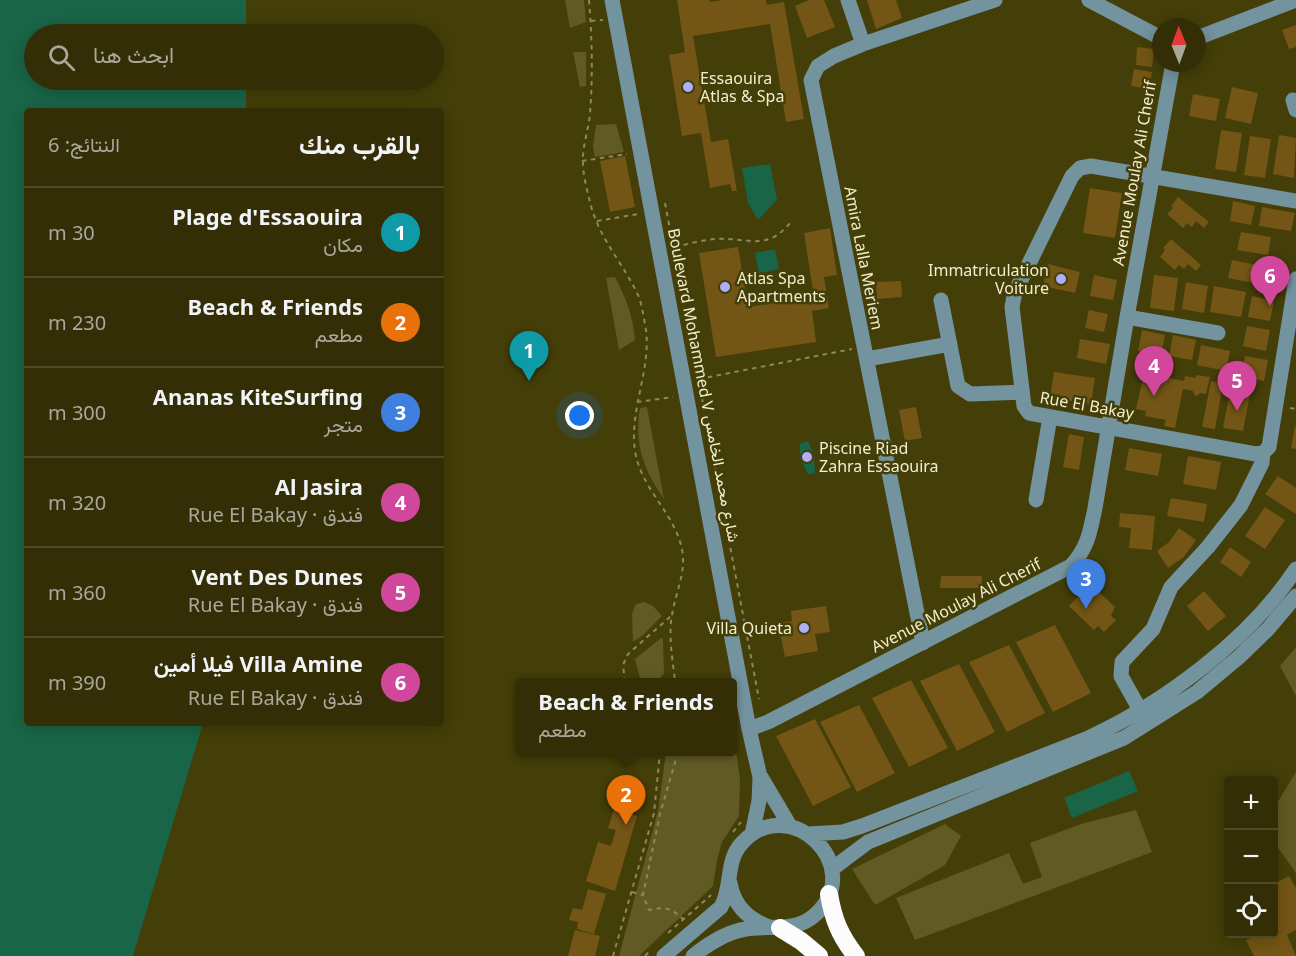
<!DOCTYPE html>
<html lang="ar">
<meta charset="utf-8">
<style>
body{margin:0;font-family:"Noto Sans",Vazirmatn,sans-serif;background:#3b3610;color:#f1f3f6;direction:rtl}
.controls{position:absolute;right:18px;bottom:18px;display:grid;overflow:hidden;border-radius:6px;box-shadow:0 3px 15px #0003}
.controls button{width:54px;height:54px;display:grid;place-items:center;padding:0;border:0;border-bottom:2px solid #4e4a28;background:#332e06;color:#f1f3f6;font:30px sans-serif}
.compass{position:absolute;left:1152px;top:18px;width:54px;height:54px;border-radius:50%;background:#332e06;box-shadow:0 3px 15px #0003;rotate:359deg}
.you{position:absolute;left:580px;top:416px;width:21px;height:21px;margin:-15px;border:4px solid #fff;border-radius:50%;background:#1a73e8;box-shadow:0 0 0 9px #1a73e833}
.badge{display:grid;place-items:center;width:39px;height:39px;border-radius:50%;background:#e797bd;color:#fff;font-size:20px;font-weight:700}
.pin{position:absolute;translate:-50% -50px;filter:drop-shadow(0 2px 3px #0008)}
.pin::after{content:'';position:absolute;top:32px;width:21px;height:18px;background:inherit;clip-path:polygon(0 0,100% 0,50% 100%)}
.popup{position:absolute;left:515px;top:678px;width:222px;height:78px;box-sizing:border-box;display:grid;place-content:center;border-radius:6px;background:#332e06;filter:drop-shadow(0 2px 4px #0005);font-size:20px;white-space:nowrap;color:#a9a89b}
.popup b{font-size:22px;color:#f1f3f6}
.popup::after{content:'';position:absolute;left:50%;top:100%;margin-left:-12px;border:12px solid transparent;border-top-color:#332e06}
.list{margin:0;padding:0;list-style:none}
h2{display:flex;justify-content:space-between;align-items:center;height:78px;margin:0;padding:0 24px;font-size:26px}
h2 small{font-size:20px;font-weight:400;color:#a9a89b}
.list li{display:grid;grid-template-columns:39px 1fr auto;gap:18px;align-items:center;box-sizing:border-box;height:90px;padding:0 24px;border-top:2px solid #4e4a28}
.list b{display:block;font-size:22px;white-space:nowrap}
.list p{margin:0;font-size:20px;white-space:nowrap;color:#a9a89b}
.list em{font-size:20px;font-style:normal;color:#a9a89b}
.icon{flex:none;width:33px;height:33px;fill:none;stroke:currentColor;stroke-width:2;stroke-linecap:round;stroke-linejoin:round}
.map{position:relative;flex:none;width:1296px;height:956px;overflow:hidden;direction:ltr}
.search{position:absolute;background:#332e06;box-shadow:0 3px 15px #0003;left:24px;top:24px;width:420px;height:66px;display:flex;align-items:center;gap:15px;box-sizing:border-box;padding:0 21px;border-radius:33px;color:#a9a89b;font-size:22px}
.panel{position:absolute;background:#332e06;box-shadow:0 3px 15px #0003;left:24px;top:108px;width:420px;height:618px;border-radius:6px;direction:rtl}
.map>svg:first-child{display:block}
.green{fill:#615a24}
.water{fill:#196547}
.building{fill:#735615}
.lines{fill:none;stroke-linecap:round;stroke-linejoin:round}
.path{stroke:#8d885b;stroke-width:2;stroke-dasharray:4.5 4.5;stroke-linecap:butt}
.minor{stroke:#73939e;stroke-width:15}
.highway{stroke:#fcfcfc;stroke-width:18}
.poi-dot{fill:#adaffb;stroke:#443e08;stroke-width:2}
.labels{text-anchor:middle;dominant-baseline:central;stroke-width:5;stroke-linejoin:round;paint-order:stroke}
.poi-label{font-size:16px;fill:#f2eecd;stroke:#443e08;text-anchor:start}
.street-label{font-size:16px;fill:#f2eecd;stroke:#443e08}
</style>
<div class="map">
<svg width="1296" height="956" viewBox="0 0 1296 956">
<rect width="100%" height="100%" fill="#443e08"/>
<path class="green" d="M565 0H584L586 22 570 28Z
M573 52H586V86L580 87Z
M616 124 624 152 595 157 593 147 596 125Z
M615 277C626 298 633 316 635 340L619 350 606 278Z
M647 407 664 499C643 469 634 444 640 408Z
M644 602 653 606 662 616 643 635 633 642 632 614 636 604Z
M661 638 663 639 664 673 658 681 646 682 640 678 635 659Z
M1296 647V696L1280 666Z
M733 730 740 779 739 816 722 842 717 860 713 886 639 956H619L658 811 666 752H732Z
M1296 772V873L1274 842V808Z
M1136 810 1152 852 915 940 896 898 1009 853 1023 884 1042 877 1030 843 1081 824Z
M945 824 961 836 945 865 875 905 852 869Z"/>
<path class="water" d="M0 0H246V34H34V80H246V111H27V723H203L133 956H0Z
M770 164 777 200 758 220 748 203 742 168Z
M775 249 779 269 759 273 755 253Z
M808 441 814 456 815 473 808 474 800 458V444Z
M1129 771 1138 791 1072 818 1064 798Z"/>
<path class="building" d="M677 0H710V2L722 0H766L767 5 784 2 804 119 786 122 770 24 693 36 711 142 728 139 737 191H732L730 184 710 188 701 133 682 136 669 55 685 52Z
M809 0H824L835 27 807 38 795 6Z
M867 0H896L902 18 876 29Z
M1296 25V47L1289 49 1282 30Z
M1137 47 1154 49 1152 67 1136 65Z
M1134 69 1152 72 1149 89 1131 86Z
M1232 87 1258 93 1251 124 1225 118Z
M1193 94 1220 99 1216 121 1189 116Z
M1221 130 1242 133 1236 172 1215 169Z
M1279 135 1296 138 1294 178 1273 174Z
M1250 136 1271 139 1265 178 1244 175Z
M625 156 635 207 610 212 600 161Z
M1090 188 1122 193 1115 238 1083 233Z
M1178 197 1209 222 1204 228 1196 221 1192 227 1187 223 1183 228 1167 214 1173 208 1171 206Z
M1233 201 1255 206 1251 225 1230 221Z
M1262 207 1295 213 1291 231 1259 226Z
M830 228 837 275 824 277 829 308 812 311 816 342 716 357 699 253 738 247 748 307 814 297 804 233Z
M1241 232 1271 237 1268 255 1237 250Z
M1171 239 1201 265 1196 271 1188 264 1184 269 1179 265 1175 270 1160 257 1165 250 1163 248Z
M1232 260 1267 267 1264 285 1228 278Z
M1048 264 1080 272 1075 293 1043 286Z
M1094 275 1117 280 1113 300 1090 296Z
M1154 275 1178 278 1174 311 1150 308Z
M901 281 902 297 877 299 876 282Z
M1186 282 1208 286 1204 313 1182 309Z
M1214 286 1246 292 1241 317 1210 312Z
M1252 296 1274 301 1270 321 1248 317Z
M1089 310 1108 314 1104 332 1085 328Z
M1247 326 1270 330 1266 351 1243 346Z
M1142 330 1165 335 1161 355 1138 351Z
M1173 335 1196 340 1192 360 1169 356Z
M1080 339 1110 344 1106 364 1077 358Z
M1201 345 1230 351 1226 371 1197 365Z
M1245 356 1268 360 1264 381 1241 376Z
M1054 372 1095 378 1091 404 1050 398Z
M1149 374 1184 381 1185 376 1196 378V375L1210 377 1206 394 1200 393 1197 396 1194 395 1193 391 1183 389 1175 428 1164 426 1166 420 1145 416 1146 411 1136 409 1142 382 1147 383Z
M1211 381 1223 384 1215 429 1202 427Z
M1230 390 1250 394 1243 431 1223 428Z
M916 407 922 438 905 441 899 410Z
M1295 426 1296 427V449L1291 448Z
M1069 434 1084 437 1079 470 1063 467Z
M1129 448 1162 454 1158 476 1125 470Z
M1188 456 1221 462 1216 490 1183 484Z
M1278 476 1296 488V514L1265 494Z
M1171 498 1207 504 1204 522 1167 516Z
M1265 507 1285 520 1265 549 1245 536Z
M1120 513 1155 516 1152 550 1129 548 1131 528 1119 527Z
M1179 528 1196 540 1184 557 1168 568 1157 551 1169 542Z
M1230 547 1251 562 1241 577 1220 562Z
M941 576H982V588H940Z
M1090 584 1115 607 1111 616 1116 620 1104 632 1098 626 1094 630 1069 606Z
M1204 591 1226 616 1208 631 1187 606Z
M826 606 830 632 815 634 818 651 785 657 778 623 792 621 791 611Z
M1055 625 1091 693 1053 712 1016 642Z
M1009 645 1045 713 1007 732 969 662Z
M959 664 995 732 957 751 920 681Z
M911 680 948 748 909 767 872 698Z
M859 705 895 773 857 792 820 722Z
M815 719 851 787 813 806 776 736Z
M614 809 637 816 615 891 586 881 598 842 611 846 616 830 608 828Z
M1289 876 1296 888V930L1287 935 1296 956H1254L1246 940 1262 934H1274V884Z
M588 889 606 894 594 934 577 929 578 922 569 920 573 908 582 910Z
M575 930 600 936 595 956H568Z"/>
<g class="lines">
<path class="path" d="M589 0C592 37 593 76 590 113 589 129 582 146 583 162 583 176 587 190 590 202 598 237 623 263 638 295 642 304 644 319 646 330 651 371 629 410 635 451 641 491 680 517 683 557 684 578 675 595 672 615 668 637 673 661 675 682
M591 21 603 20
M582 161 627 154
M665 203 759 699
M597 221 638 214
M675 247C688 244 702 240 716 239 748 237 766 252 790 223
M699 379 852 349
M637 402 673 397
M1290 408 1296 409
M625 682 623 665 628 654 671 616
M678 752 660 814 643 895 649 910C666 907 670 907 683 919
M733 832 741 822
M632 892 643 895
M668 933 711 895
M613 956 654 813 660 752
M645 956 651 950"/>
<path class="minor" d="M612 0 749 729 760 777 759 801 752 834
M848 0 863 44
M1089 0 1161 38
M1197 38 1296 0
M1293 100 1296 110
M1296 201 1091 166 1080 168 1072 176 1015 292 1012 307 1024 406 1029 413 1256 454 1263 453 1269 447 1296 279
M941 300 958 386 970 394 1022 392
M1127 317 1218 333
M867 359 950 344
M1036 500 1050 417
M923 643 811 80 818 66 834 56 863 44 995 0
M1140 710 1121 676 1122 662 1153 629 1171 587 1208 547 1241 505 1262 463 1263 453
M749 729 768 722 1071 566C1088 547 1090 532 1095 508L1127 317 1173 63
M761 777 790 826
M809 834 843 832 862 826 1086 739C1163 704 1249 640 1296 569
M832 869 868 842 1124 738 1197 692 1239 657 1268 629 1296 596
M730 883C734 906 748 919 769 927
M664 956 721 907C733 886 725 861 742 843 789 791 867 866 816 914 796 933 770 925 746 929 726 932 708 944 693 956"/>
<path class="highway" d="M829 894C833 919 840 936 856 956
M780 928 801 941 819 956"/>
</g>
<g class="poi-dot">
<circle cx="688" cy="87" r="6"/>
<circle cx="1061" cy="279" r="6"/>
<circle cx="725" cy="287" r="6"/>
<circle cx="807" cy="457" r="6"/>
<circle cx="804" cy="628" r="6"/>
</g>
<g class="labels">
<g class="poi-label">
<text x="700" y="78">Essaouira<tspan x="700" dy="18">Atlas &amp; Spa</tspan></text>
<text x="1049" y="270" text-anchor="end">Immatriculation<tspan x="1049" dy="18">Voiture</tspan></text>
<text x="737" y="278">Atlas Spa<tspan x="737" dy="18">Apartments</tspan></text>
<text x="819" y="448">Piscine Riad<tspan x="819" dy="18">Zahra Essaouira</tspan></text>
<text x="792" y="628" text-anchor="end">Villa Quieta</text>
</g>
<g class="street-label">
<text transform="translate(1134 173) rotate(-80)">Avenue Moulay Ali Cherif</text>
<text transform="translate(864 258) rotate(79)">Amira Lalla Meriem</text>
<text transform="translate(704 385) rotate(79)">Boulevard Mohammed V شارع محمد الخامس</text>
<text transform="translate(1087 405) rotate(10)">Rue El Bakay</text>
<text transform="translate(956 605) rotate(-27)">Avenue Moulay Ali Cherif</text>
</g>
</g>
</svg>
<div class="controls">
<button>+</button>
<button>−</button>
<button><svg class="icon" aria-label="locate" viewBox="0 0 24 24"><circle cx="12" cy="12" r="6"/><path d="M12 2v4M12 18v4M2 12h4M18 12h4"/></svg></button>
</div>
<svg class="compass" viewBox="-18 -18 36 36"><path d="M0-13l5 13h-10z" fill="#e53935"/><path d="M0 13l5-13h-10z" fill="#a9a89b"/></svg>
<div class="you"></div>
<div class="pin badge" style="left:529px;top:381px;background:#0f9aa8">1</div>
<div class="pin badge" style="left:626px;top:825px;background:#e8710a">2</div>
<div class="popup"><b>Beach &amp; Friends</b>مطعم</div>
<div class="pin badge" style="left:1086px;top:609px;background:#3f7fe0">3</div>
<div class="pin badge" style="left:1154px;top:396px;background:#d1479c">4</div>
<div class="pin badge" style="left:1237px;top:411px;background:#d1479c">5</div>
<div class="pin badge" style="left:1270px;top:306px;background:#d1479c">6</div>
<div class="search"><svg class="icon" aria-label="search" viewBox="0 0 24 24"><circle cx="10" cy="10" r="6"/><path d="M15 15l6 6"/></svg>ابحث هنا</div>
<section class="panel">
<h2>بالقرب منك<small>النتائج: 6</small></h2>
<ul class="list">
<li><span class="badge" style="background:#0f9aa8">1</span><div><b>Plage d'Essaouira</b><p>مكان</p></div><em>30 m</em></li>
<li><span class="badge" style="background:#e8710a">2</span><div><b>Beach &amp; Friends</b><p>مطعم</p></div><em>230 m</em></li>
<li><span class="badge" style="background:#3f7fe0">3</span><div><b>Ananas KiteSurfing</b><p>متجر</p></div><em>300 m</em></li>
<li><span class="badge" style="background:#d1479c">4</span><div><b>Al Jasira</b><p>فندق · Rue El Bakay</p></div><em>320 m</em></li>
<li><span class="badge" style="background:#d1479c">5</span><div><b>Vent Des Dunes</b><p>فندق · Rue El Bakay</p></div><em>360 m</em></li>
<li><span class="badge" style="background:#d1479c">6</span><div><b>Villa Amine فيلا أمين</b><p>فندق · Rue El Bakay</p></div><em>390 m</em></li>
</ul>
</section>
</div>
